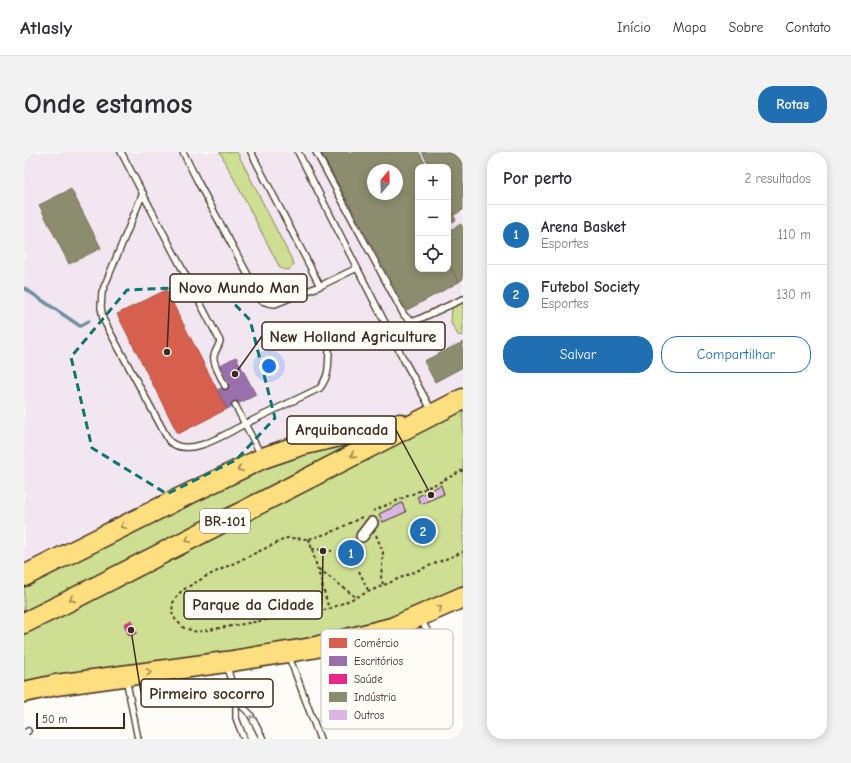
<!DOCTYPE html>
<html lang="pt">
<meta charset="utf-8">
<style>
body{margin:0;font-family:"Comic Neue",sans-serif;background:#f2f2f3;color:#2b2b33}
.controls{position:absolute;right:12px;top:12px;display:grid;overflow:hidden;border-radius:8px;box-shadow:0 2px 10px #0003}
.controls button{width:36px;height:36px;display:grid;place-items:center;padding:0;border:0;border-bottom:1px solid #e1e1e2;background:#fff;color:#2b2b33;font:20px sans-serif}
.compass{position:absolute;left:343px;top:12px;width:36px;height:36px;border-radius:50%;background:#fff;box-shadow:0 2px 10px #0003;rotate:19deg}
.scale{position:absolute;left:12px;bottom:10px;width:89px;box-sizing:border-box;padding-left:4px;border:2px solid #3b2a1e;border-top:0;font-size:11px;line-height:14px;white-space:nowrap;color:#3b2a1e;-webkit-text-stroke:3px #fdfcf7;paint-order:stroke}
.you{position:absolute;left:245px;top:214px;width:14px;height:14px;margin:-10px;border:3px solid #fff;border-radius:50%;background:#1a73e8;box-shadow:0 0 0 6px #1a73e833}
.badge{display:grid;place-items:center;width:26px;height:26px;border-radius:50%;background:#1f6fb2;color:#fff;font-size:13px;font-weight:700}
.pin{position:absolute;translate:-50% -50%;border:2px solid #fff;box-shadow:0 1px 4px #0006}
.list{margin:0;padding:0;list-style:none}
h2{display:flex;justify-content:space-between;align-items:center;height:52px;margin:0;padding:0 16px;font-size:17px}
h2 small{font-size:13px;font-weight:400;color:#7c7c81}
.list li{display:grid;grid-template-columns:26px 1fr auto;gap:12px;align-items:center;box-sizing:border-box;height:60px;padding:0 16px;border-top:1px solid #e1e1e2}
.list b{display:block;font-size:15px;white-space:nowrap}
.list p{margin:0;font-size:13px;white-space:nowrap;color:#7c7c81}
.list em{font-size:13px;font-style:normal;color:#7c7c81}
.actions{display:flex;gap:8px;padding:12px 16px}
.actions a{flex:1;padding:9px 0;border:1px solid #1f6fb2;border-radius:16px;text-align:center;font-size:14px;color:#1f6fb2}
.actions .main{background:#1f6fb2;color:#fff}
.icon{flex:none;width:22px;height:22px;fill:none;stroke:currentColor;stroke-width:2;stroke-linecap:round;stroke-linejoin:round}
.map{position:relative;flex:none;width:439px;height:587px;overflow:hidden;border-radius:16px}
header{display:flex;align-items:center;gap:24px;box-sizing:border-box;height:56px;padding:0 20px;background:#fff;border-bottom:1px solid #e1e1e2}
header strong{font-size:19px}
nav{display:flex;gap:22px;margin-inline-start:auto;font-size:14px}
.intro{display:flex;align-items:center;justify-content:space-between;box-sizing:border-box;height:96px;padding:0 24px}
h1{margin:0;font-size:28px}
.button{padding:10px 18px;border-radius:16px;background:#1f6fb2;color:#fff;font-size:14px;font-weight:700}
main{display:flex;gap:24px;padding:0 24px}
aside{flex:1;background:#fff;border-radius:16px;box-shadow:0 2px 10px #0003}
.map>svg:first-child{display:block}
.built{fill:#f2e7f1;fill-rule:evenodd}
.green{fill:#cedf93;stroke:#848458}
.shops{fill:#d6604d;stroke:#a8503f}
.offices{fill:#9970ab;stroke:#7d5b81}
.health{fill:#e7298a;stroke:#b3296a}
.industry{fill:#8c8c6e;stroke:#746f56;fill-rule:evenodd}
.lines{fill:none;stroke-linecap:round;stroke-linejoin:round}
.stream{stroke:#728ea0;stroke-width:3.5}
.building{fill:#dab7e2;stroke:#3b2a1e}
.lane-casing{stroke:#3b2a1e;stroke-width:8}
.street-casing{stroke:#3b2a1e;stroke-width:14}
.highway-casing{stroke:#3b2a1e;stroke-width:23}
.path{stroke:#3b2a1e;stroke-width:2;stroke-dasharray:3 3;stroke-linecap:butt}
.lane{stroke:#fdfcf7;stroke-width:5.5}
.street{stroke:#fdfcf7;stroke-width:11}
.highway{stroke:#fedf80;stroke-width:20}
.oneway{stroke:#9c844f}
.oneway2{stroke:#9c938a}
.marked{fill:none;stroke:#0f766e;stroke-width:3;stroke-dasharray:8 5;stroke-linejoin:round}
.labels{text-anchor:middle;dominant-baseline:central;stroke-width:4;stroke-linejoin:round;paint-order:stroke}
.shield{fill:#fdfcf7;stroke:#75695f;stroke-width:1}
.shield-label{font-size:14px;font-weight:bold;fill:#3b2a1e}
.key{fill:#fdfcf7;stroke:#c3bdb6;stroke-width:1}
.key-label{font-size:11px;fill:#3b2a1e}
.leader{fill:none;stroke:#3b2a1e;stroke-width:1.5}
.callout-dot{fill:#3b2a1e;stroke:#fdfcf7;stroke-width:1.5}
.callout{fill:#fdfcf7;stroke:#3b2a1e;stroke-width:1.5}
.callout-label{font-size:16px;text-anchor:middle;font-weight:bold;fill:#3b2a1e}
</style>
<header>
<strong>Atlasly</strong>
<nav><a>Início</a><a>Mapa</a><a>Sobre</a><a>Contato</a></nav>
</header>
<div class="intro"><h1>Onde estamos</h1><a class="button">Rotas</a></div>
<main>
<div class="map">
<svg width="439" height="587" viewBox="0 0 439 587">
<rect width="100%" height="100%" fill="#fdfcf7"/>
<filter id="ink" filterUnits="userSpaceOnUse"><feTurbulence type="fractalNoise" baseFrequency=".025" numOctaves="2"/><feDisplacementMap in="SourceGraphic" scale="8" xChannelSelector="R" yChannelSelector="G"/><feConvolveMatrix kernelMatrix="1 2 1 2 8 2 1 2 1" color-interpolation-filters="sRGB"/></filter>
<g filter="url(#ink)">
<path class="built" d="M0 0H439V248L0 426ZM394 15H424V117H394ZM349 18H373V42H349Z"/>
<path class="green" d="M196 0H213L270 112C266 119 262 119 256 116Z
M439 143V184L434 183 427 171 428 156Z
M439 259V433L383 459 349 471 295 484 154 508 0 532V481L78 441Z
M402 267 0 465V424L239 306Z"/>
<path class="shops" d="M142 138 203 257 154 282 93 162Z"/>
<path class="offices" d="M212 205 232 243 203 257 193 238 206 232 196 213Z"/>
<path class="health" d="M108 468 113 481 105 484 100 472Z"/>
<path class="industry" d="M297 0H395L403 15H394V117H424V111L435 130 383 158ZM349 18H373V42H349Z
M398 0H439V58L430 63 424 51V15H406Z
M47 37 77 96 45 112 15 53Z
M424 54 432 68 424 72Z
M437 72 439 76V127L435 130 424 111V79Z
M439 190V215L411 230 400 209Z"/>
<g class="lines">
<path class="stream" d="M0 136 56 174 65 169"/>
</g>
<path class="building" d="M417 333 420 342 397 352 393 345Z
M378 351 382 360 359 370 355 362Z"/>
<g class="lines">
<g class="lane-casing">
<path id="lane" d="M97 0 196 189C195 195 191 198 190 204 188 210 198 227 201 234
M159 0 174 30 238 149 244 151 251 152 296 134
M227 0 296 134 333 116
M274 0 380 208 408 259
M292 0 380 163 384 167 391 169 439 147
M119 41 78 140 77 155 79 167 145 289C165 307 201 282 221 272L237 303
M211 253 221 272 296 236C306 222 304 215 305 199
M397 468 414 497
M370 479 375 492 384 510
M342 486 349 502 357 529
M264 503 271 520 296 587
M203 514 212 548V566L220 587
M102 526 114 587
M212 548 226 562 239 587
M0 582 4 579"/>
</g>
<g class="street-casing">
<path id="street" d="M338 384 348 371"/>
</g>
<g class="highway-casing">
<path id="highway" d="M0 424 150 349 239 306 277 293 329 281 376 272
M0 471 41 451 439 247
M0 540 32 533 202 510 288 496 368 476 439 445"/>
</g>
<path class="path" d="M349 359 416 330 439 318
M338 365 308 380 285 387 263 386 181 425 162 436 154 442 149 451 148 461 151 467 160 476 173 480 305 457 390 420 439 400
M352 383 359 400 357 427 360 434
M285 387 305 457
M288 397 308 399
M295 417 333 446
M335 419 345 440"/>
<use href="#lane" class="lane"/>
<use href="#street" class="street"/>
<use href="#highway" class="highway"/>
</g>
<defs><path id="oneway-chevron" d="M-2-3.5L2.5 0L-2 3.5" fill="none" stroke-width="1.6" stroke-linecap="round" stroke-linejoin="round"/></defs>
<g class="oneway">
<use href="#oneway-chevron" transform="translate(329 303) rotate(153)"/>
<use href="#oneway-chevron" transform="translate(216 317) rotate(155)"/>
<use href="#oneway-chevron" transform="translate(99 374) rotate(153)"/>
<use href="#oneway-chevron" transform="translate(164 388) rotate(153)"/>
<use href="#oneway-chevron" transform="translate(48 447) rotate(153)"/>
<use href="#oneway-chevron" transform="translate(415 456) rotate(-24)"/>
<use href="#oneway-chevron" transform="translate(125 520) rotate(-8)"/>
</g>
<use class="oneway2" href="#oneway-chevron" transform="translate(228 566) rotate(-123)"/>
</g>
<path class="marked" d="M193 134 226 168 251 266 212 308 143 342 68 296 47 205 103 138Z"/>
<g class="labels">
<rect class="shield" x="176" y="357" width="50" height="24" rx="3"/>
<g class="shield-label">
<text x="201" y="369">BR-101</text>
</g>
</g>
<rect x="297" y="477" width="132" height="100" rx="6" class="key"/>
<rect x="305" y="486" width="18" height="10" fill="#d6604d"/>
<rect x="305" y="504" width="18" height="10" fill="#9970ab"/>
<rect x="305" y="522" width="18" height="10" fill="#e7298a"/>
<rect x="305" y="540" width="18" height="10" fill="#8c8c6e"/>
<rect x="305" y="558" width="18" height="10" fill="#dab7e2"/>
<g class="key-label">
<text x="330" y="495">Comércio</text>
<text x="330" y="513">Escritórios</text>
<text x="330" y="531">Saúde</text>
<text x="330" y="549">Indústria</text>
<text x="330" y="567">Outros</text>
</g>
<path class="leader" d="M143 200L146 136M211 222L238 184M407 343L372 278M299 399L298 453M107 478L117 541"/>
<g class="callout-dot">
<circle cx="143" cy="200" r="4"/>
<circle cx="211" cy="222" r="4"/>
<circle cx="407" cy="343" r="4"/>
<circle cx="299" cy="399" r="4"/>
<circle cx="107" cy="478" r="4"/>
</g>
<g class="callout">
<rect x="146" y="122" width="137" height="28" rx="4"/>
<rect x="238" y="170" width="183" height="28" rx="4"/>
<rect x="263" y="264" width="109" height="28" rx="4"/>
<rect x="160" y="439" width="138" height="28" rx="4"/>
<rect x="117" y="527" width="132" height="28" rx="4"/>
</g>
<g class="callout-label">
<text x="215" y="141">Novo Mundo Man</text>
<text x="329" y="190">New Holland Agriculture</text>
<text x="318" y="283">Arquibancada</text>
<text x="229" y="458">Parque da Cidade</text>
<text x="183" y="547">Pirmeiro socorro</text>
</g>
</svg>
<div class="controls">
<button>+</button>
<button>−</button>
<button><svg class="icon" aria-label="locate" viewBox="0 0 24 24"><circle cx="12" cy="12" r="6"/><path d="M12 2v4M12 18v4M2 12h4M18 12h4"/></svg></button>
</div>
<svg class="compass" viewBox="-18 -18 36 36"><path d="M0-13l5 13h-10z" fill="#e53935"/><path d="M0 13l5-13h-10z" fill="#7c7c81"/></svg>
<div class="scale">50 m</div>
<div class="you"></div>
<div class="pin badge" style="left:327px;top:401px">1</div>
<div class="pin badge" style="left:399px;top:379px">2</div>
</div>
<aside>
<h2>Por perto<small>2 resultados</small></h2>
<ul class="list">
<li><span class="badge">1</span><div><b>Arena Basket</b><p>Esportes</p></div><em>110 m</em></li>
<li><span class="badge">2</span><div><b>Futebol Society</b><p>Esportes</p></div><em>130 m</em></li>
</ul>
<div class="actions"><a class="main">Salvar</a><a>Compartilhar</a></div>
</aside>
</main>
